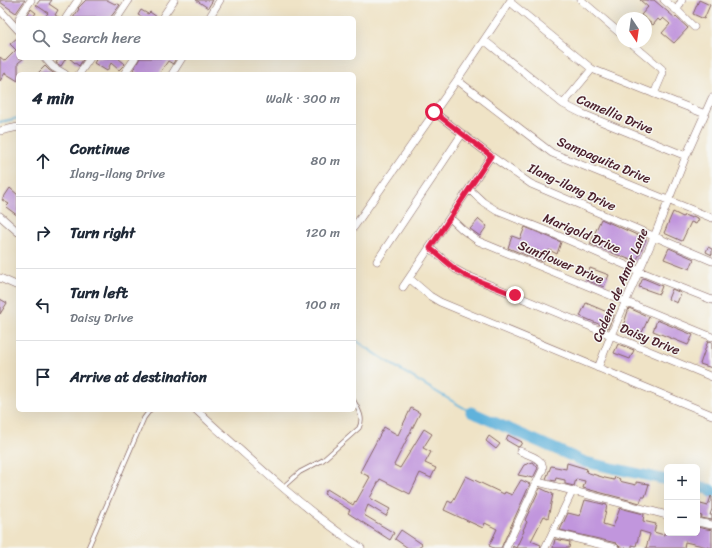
<!DOCTYPE html>
<meta charset="utf-8">
<style>
body{margin:0;font-family:Sriracha,sans-serif;background:#f2f2f3;color:#1f2937}
.controls{position:absolute;right:12px;bottom:12px;display:grid;overflow:hidden;border-radius:6px;box-shadow:0 4px 16px #0002}
.controls button{width:36px;height:36px;display:grid;place-items:center;padding:0;border:0;border-bottom:1px solid #e0e1e3;background:#fff;color:#1f2937;font:20px sans-serif}
.compass{position:absolute;left:616px;top:12px;width:36px;height:36px;border-radius:50%;background:#fff;box-shadow:0 4px 16px #0002;rotate:167deg}
.stop{position:absolute;width:12px;height:12px;margin:-9px;border:3px solid #e11d48;border-radius:50%;background:#fff}
.stop.end{background:#e11d48;border-color:#fff;box-shadow:0 1px 4px #0008}
.list{margin:0;padding:0;list-style:none}
h2{display:flex;justify-content:space-between;align-items:center;height:52px;margin:0;padding:0 16px;font-size:17px}
h2 small{font-size:13px;font-weight:400;color:#747a83}
.list li{display:grid;grid-template-columns:26px 1fr auto;gap:12px;align-items:center;box-sizing:border-box;height:72px;padding:0 16px;border-top:1px solid #e0e1e3}
.list b{display:block;font-size:15px;white-space:nowrap}
.list p{margin:0;font-size:13px;white-space:nowrap;color:#747a83}
.list em{font-size:13px;font-style:normal;color:#747a83}
.icon{flex:none;width:22px;height:22px;fill:none;stroke:currentColor;stroke-width:2;stroke-linecap:round;stroke-linejoin:round}
.map{position:relative;flex:none;width:712px;height:548px;overflow:hidden}
.search{position:absolute;background:#fff;box-shadow:0 4px 16px #0002;left:16px;top:16px;width:340px;height:44px;display:flex;align-items:center;gap:10px;box-sizing:border-box;padding:0 14px;border-radius:6px;color:#747a83;font-size:15px}
.panel{position:absolute;background:#fff;box-shadow:0 4px 16px #0002;left:16px;top:72px;width:340px;height:340px;border-radius:6px}
.map>svg:first-child{display:block}
.lines{fill:none;stroke-linecap:round;stroke-linejoin:round}
.stream{stroke:#60b2db;stroke-width:2}
.river{stroke:#60b2db;stroke-width:11}
.building{fill:#c196dd}
.lane-casing{stroke:#846461;stroke-width:5}
.street-casing{stroke:#846461;stroke-width:8}
.lane{stroke:#fff;stroke-width:3.5}
.street{stroke:#fff;stroke-width:7}
.route{stroke:#e11d48;stroke-width:5}
.labels{text-anchor:middle;dominant-baseline:central;stroke-width:3;stroke-linejoin:round;paint-order:stroke}
.street-label{font-size:13px;fill:#4a1f2b;stroke:#f6f6f2}
</style>
<div class="map">
<svg width="712" height="548" viewBox="0 0 712 548">
<rect width="100%" height="100%" fill="#f6f6f2"/>
<filter id="ink" filterUnits="userSpaceOnUse"><feTurbulence type="fractalNoise" baseFrequency=".025" numOctaves="2"/><feDisplacementMap in="SourceGraphic" scale="8" xChannelSelector="R" yChannelSelector="G"/><feConvolveMatrix kernelMatrix="1 2 1 2 8 2 1 2 1" color-interpolation-filters="sRGB"/></filter>
<filter id="wash" filterUnits="userSpaceOnUse"><feTurbulence type="fractalNoise" baseFrequency=".012" numOctaves="4" result="noise"/><feDisplacementMap in="SourceGraphic" scale="16" xChannelSelector="R" yChannelSelector="G"/><feGaussianBlur stdDeviation="0.9" result="paint"/><feColorMatrix in="noise" values="0 0 0 0 0 0 0 0 0 0 0 0 0 0 0 0 0 1.4 0 .05"/><feComposite in="paint" operator="in"/></filter>
<g filter="url(#wash)">
<rect width="100%" height="100%" fill="#efe3c6"/>
<g class="lines">
<path class="stream" d="M0 122 18 118
M354 339C392 366 431 389 471 412"/>
<path class="river" d="M471 412 585 462 667 480
M697 487 709 489 712 492"/>
</g>
<g id="blocks">
<path class="building" d="M0 0H25L16 13 0 2Z
M40 0H52L49 4 58 10 55 15 60 18H44L48 13 36 5Z
M86 0H107L115 4 116 3 120 5 110 18H73L79 9 78 8Z
M196 0H213L208 8Z
M640 0H654L675 18 676 17 688 28 674 43 662 33 670 24 663 18 660 21 658 19 653 25 641 15 648 7Z
M699 0 710 5 704 19 693 14Z
M31 9 36 13 32 18 27 15Z
M141 10 148 14 150 12 157 17V18H144L138 15Z
M18 37V58H24L18 63V81L5 73 0 81V57L5 61 16 50 10 44Z
M59 58H66L61 66 56 63Z
M69 58H84L79 66Z
M97 58H118L125 64 119 70 111 63 107 71 94 63Z
M140 58H176L173 64 168 61 159 74H138L133 70Z
M45 66 49 70 55 74H37Z
M10 188 18 195V216L6 207 9 204 2 200Z
M673 212 683 217 684 215 692 218 693 216 699 219 696 224 691 222 682 241 664 233Z
M479 219 487 226 480 236 470 229Z
M601 219 646 239 636 262 590 244Z
M525 227 561 242 557 254 549 250 543 262 508 248 512 236 520 239Z
M708 247 712 249V255L706 252Z
M669 248 694 259 690 269 664 259Z
M590 268 609 275 604 287 586 280Z
M643 278 662 286 659 294 639 287Z
M672 289 681 293 677 303 668 299Z
M0 299 7 303 0 314Z
M586 303 614 315 608 328 580 316Z
M629 308 649 317 640 337 622 329Z
M657 320 693 335 688 345 653 331Z
M708 341 712 342V368L700 364Z
M618 344 634 350 630 359 614 353Z
M411 408 420 413 394 465 400 468 424 429 432 434 423 448 431 452 425 463 436 468 431 478 420 473 410 494 380 479 370 498 390 509 386 516 368 505 364 515 394 533 390 540 348 513 350 510 324 494 327 489 353 505 355 501 356 502 370 477 360 472 384 427 398 435Z
M508 435 522 442 520 446 518 447 506 440Z
M489 436 500 444 496 449 486 441Z
M533 462 538 468 533 478 518 475 524 465Z
M567 463 587 469 586 472 605 478 614 480 615 477 620 479 619 481 636 485V482L649 484 645 497H642L640 503 583 488 585 481 576 479 574 486 565 484V480L556 478 555 481 546 479 551 466 566 469Z
M466 476 504 494 505 492 512 495 521 480 530 484 501 548H494L489 546 497 529 485 523 483 528 444 510 448 501 452 503Z
M540 488 553 494 548 518 544 516 531 541 541 545 540 548H512L513 546 516 548 524 531 523 530 527 522 525 520Z
M711 496 712 497V509L710 515H712V520L701 518 702 516 697 515V503L708 506Z
M585 500 607 505 603 524 613 527 620 508 644 514 643 521 656 524 654 532 664 535V533H697V527L712 530V548L685 542 684 548H646L650 534 640 531 636 546 632 545V548H625L620 547 616 543 560 530 568 513 580 516Z
M401 530 422 544 419 548H408L395 539Z
M555 539 570 542 569 548H553Z"/>
</g>
</g>
<g filter="url(#ink)">
<use href="#blocks" fill-opacity="0" stroke="#846461" stroke-width="1"/>
<g class="lines">
<g class="lane-casing">
<path id="lane" d="M283 487 300 472 323 460 359 428C364 418 359 411 354 401
M88 548 144 418 150 410"/>
</g>
<g class="street-casing">
<path id="street" d="M581 0 622 35
M664 0 676 10H677L694 27
M510 2 592 69 705 114
M0 10 18 30
M677 10 682 0
M19 18 31 0
M66 18 78 0
M117 18 129 0
M162 18 174 0
M209 18 220 0
M484 40 563 104 583 114 686 156
M630 42 662 69 663 73 654 94
M45 58 53 67 65 74
M79 74 90 58
M124 74 135 58
M172 74 182 58
M457 80 552 153 712 218
M563 104 592 69
M434 112 491 156 531 184 712 261
M0 131 18 127
M469 189 483 202 497 211 552 233 639 271 712 300
M0 216 18 232
M450 218 463 230 478 241 712 337
M354 227 457 80 511 0
M430 248 455 269 466 275 712 377
M377 261 462 134
M0 278 18 286
M409 278 430 296 440 302 712 415
M403 287 491 156
M598 368 611 335 654 237 686 156 712 98
M196 410C249 458 302 508 361 548
M538 482 667 515
M697 522 712 525
M553 533 615 548
M506 548 543 469C543 458 528 455 520 451
M545 548 572 492"/>
</g>
<use href="#lane" class="lane"/>
<use href="#street" class="street"/>
</g>
</g>
<g class="lines" filter="url(#ink)">
<path class="route" d="M434 112 491 156 430 248 455 269 466 276 515 295"/>
</g>
<g class="labels">
<g class="street-label">
<text transform="translate(615 114) rotate(23)">Camellia Drive</text>
<text transform="translate(604 160) rotate(23)">Sampaguita Drive</text>
<text transform="translate(572 187) rotate(25)">Ilang-ilang Drive</text>
<text transform="translate(582 233) rotate(23)">Marigold Drive</text>
<text transform="translate(561 262) rotate(23)">Sunflower Drive</text>
<text transform="translate(620 285) rotate(-67)">Cadena de Amor Lane</text>
<text transform="translate(650 339) rotate(22)">Daisy Drive</text>
</g>
</g>
</svg>
<div class="controls">
<button>+</button>
<button>−</button>
</div>
<svg class="compass" viewBox="-18 -18 36 36"><path d="M0-13l5 13h-10z" fill="#e53935"/><path d="M0 13l5-13h-10z" fill="#747a83"/></svg>
<div class="stop" style="left:434px;top:112px"></div>
<div class="stop end" style="left:515px;top:295px"></div>
<div class="search"><svg class="icon" aria-label="search" viewBox="0 0 24 24"><circle cx="10" cy="10" r="6"/><path d="M15 15l6 6"/></svg>Search here</div>
<section class="panel">
<h2>4 min<small>Walk · 300 m</small></h2>
<ul class="list">
<li><svg class="icon" aria-label="ahead" viewBox="0 0 24 24"><path d="M12 20V5M6 11l6-6 6 6"/></svg><div><b>Continue</b><p>Ilang-ilang Drive</p></div><em>80 m</em></li>
<li><svg class="icon" aria-label="right" viewBox="0 0 24 24"><path d="M7 20v-9h11M14 6l5 5-5 5"/></svg><div><b>Turn right</b></div><em>120 m</em></li>
<li><svg class="icon" aria-label="left" viewBox="0 0 24 24"><path d="M17 20v-9H6M10 6l-5 5 5 5"/></svg><div><b>Turn left</b><p>Daisy Drive</p></div><em>100 m</em></li>
<li><svg class="icon" aria-label="arrive" viewBox="0 0 24 24"><path d="M6 21V4h12l-3 4 3 4H6"/></svg><div><b>Arrive at destination</b></div></li>
</ul>
</section>
</div>
